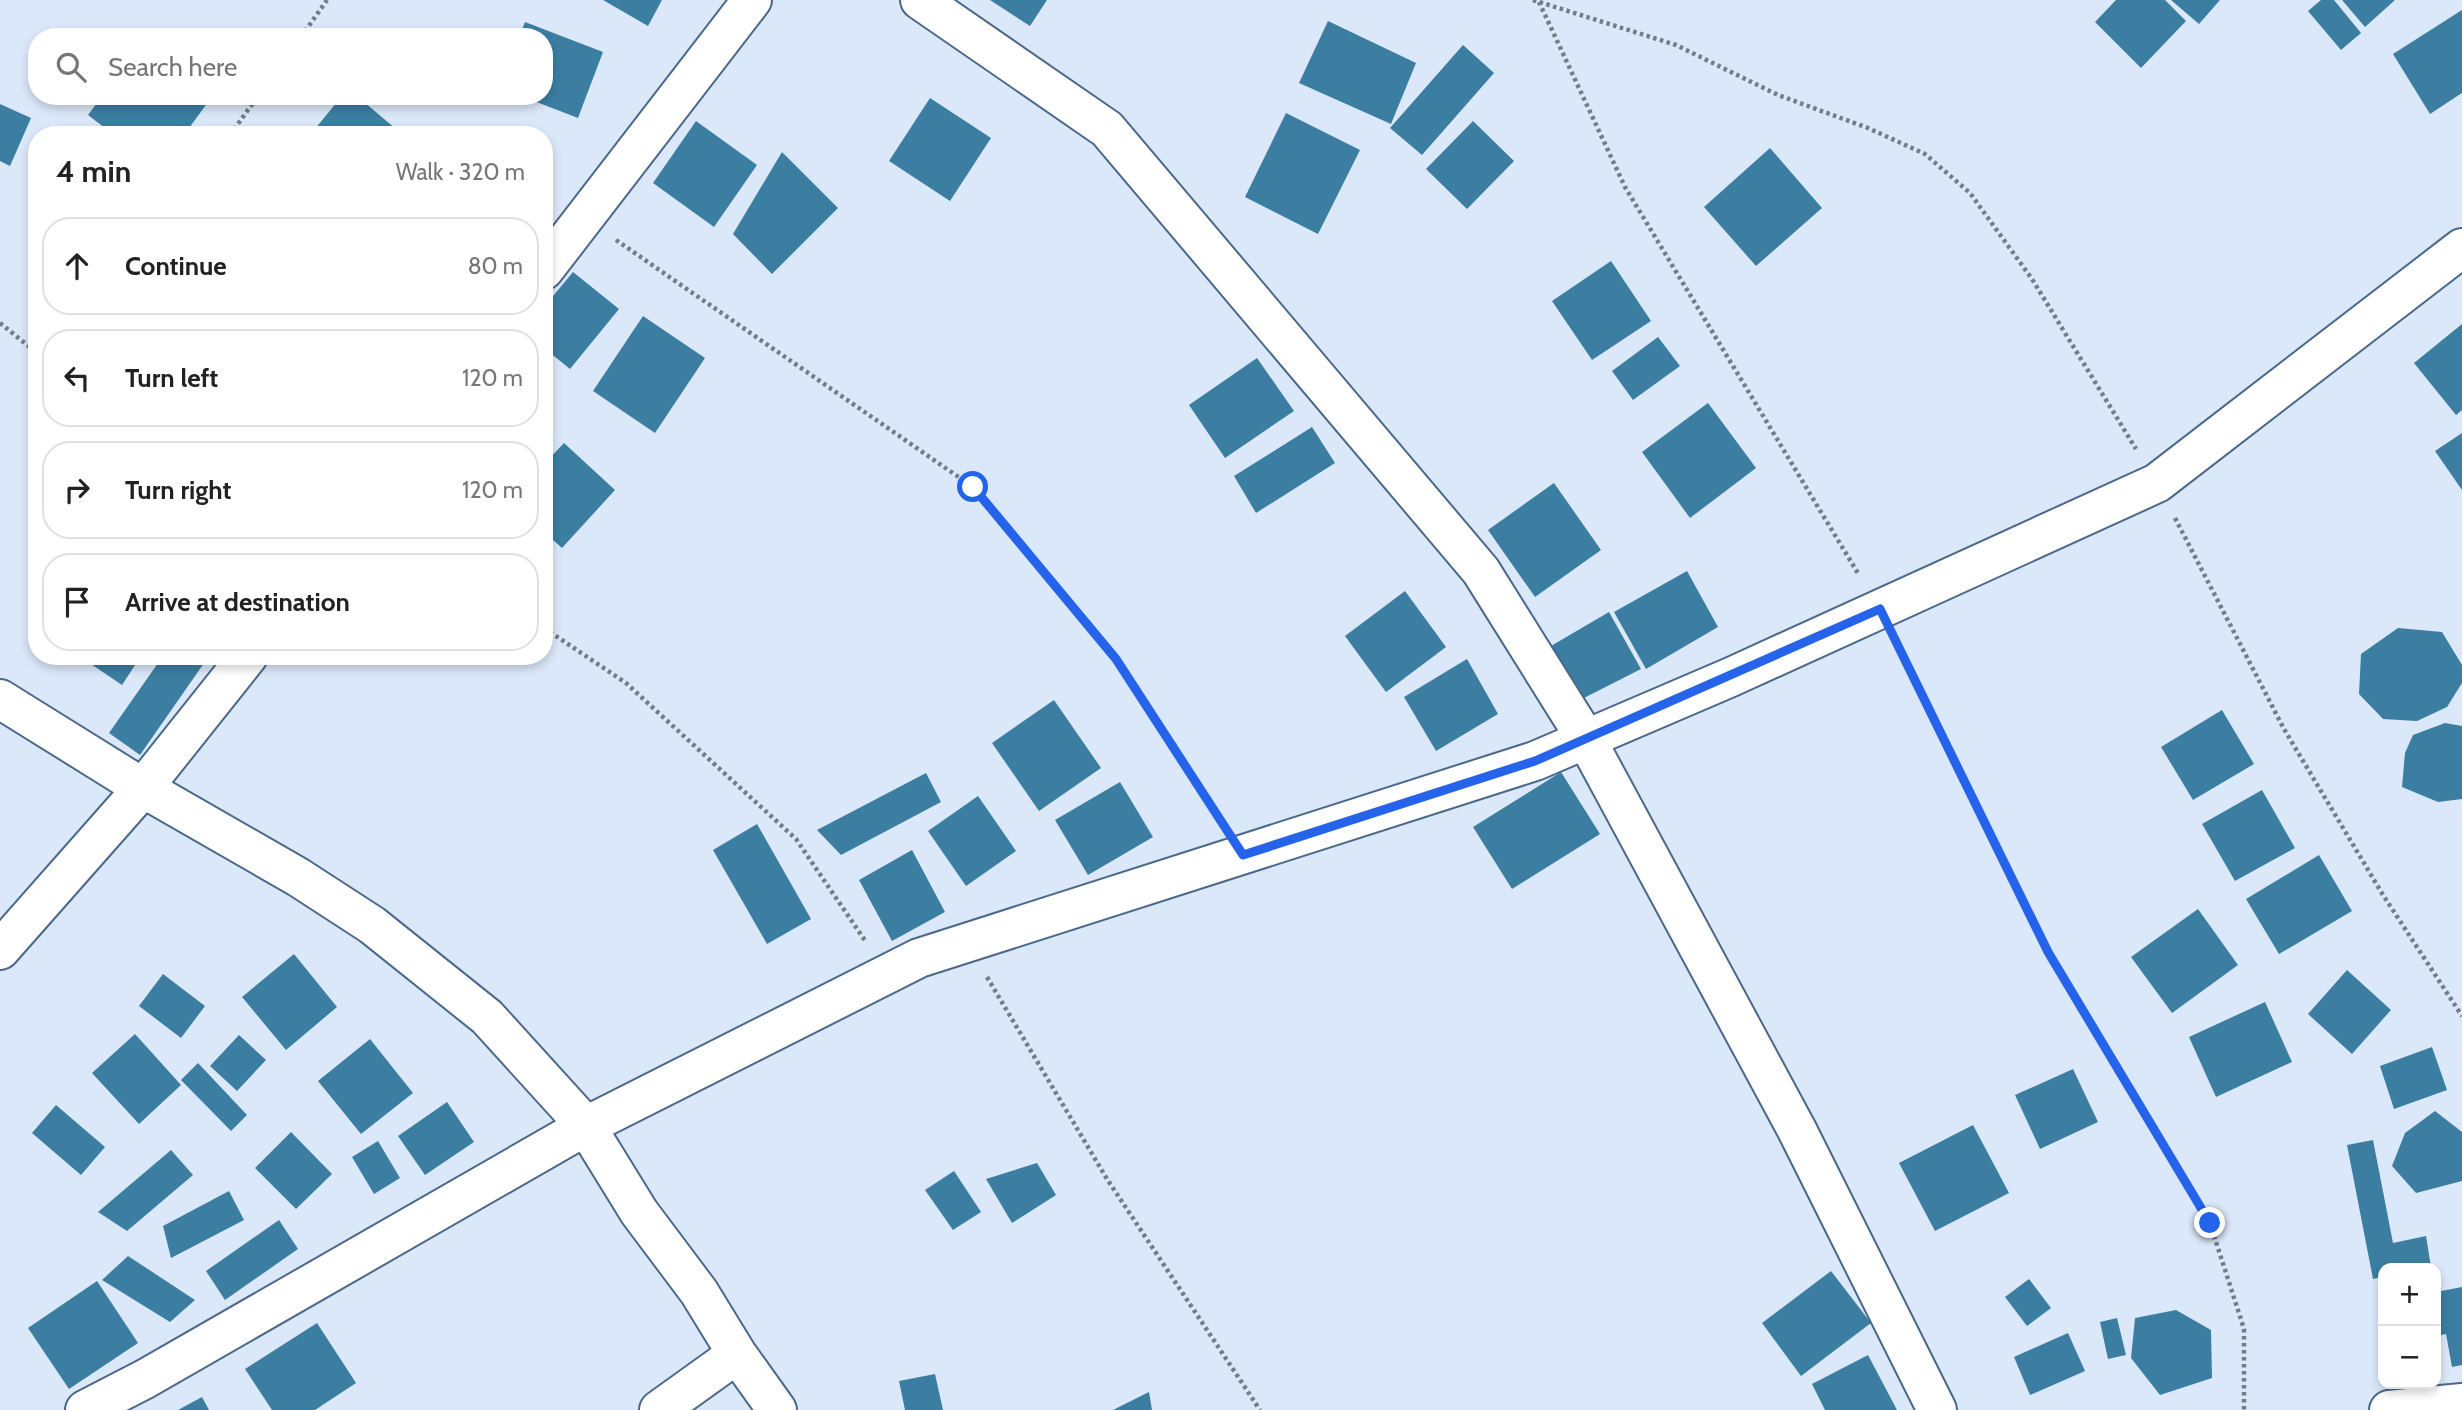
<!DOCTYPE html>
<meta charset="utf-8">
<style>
body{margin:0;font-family:Cabin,sans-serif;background:#f2f2f2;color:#222}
.controls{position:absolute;right:21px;bottom:21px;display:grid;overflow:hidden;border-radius:14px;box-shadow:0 4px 10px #0003}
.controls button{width:63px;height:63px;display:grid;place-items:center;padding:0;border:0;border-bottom:2px solid #e0e0e0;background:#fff;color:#222;font:35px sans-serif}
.stop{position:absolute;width:21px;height:21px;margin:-16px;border:5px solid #2563eb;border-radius:50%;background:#fff}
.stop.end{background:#2563eb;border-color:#fff;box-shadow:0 2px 7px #0008}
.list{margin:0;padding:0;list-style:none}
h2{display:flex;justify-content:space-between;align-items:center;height:91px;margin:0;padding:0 28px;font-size:30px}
h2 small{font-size:23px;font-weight:400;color:#767676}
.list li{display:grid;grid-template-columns:46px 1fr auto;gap:21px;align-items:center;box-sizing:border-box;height:98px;margin:0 14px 14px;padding:0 14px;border:2px solid #e0e0e0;border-radius:28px}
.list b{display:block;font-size:26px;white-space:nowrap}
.list em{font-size:23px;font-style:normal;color:#767676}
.icon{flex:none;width:38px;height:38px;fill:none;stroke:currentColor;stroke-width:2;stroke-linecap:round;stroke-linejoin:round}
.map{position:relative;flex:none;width:2462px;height:1410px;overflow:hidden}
.search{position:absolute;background:#fff;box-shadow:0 4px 10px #0003;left:28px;top:28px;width:525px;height:77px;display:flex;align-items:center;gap:18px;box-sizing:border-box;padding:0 24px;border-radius:28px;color:#767676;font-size:26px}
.panel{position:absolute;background:#fff;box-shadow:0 4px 10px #0003;left:28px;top:126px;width:525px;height:539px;border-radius:28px}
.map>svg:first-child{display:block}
.building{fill:#3b7ea1}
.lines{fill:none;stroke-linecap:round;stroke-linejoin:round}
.street-casing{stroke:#4b688b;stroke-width:42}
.path{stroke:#717c8c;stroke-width:4.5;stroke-dasharray:3.5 3.5;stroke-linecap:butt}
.street{stroke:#fff;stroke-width:38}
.route{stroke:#2563eb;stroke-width:9}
</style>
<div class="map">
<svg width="2462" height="1410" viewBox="0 0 2462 1410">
<rect width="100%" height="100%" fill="#dbe8f9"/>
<path class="building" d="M603 0H662L648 26Z
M990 0H1047L1030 26Z
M2116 0H2165L2186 21 2141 68 2095 22Z
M2171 0H2220L2199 24Z
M2321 0H2334L2361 33 2341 50 2308 11Z
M2342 0H2395L2365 27Z
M2462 10V93L2430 114 2393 54Z
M1328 21 1416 63 1391 124 1299 83Z
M525 22 603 52 578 118 521 96H544V37H519Z
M1463 45 1494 73 1422 155 1390 128Z
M102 96H209L211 98 184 135H114L88 115Z
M342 96H357L403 135H310Z
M930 98 991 138 950 201 889 161Z
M0 104 31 118 10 166 0 161Z
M1286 113 1360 150 1318 234 1245 197Z
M696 121 757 165 714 227 653 183Z
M1473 121 1514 161 1467 209 1426 169Z
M1770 148 1822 208 1756 266 1704 207Z
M782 152 838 208 772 274 733 234Z
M1611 261 1651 321 1592 360 1552 301Z
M573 272 619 309 570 369 544 348V307Z
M643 316 705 358 655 433 593 391Z
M2462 324V410L2456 415 2414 363Z
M1658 337 1680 366 1633 400 1612 371Z
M1257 358 1294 411 1225 458 1189 405Z
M1708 403 1756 468 1690 518 1642 452Z
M1312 427 1335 463 1256 513 1234 476Z
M2462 433V490L2435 451Z
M564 443 615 490 562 548 544 532V464Z
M1554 483 1601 550 1535 597 1488 530Z
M1687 571 1718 627 1646 669 1614 612Z
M1405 591 1446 647 1386 692 1345 636Z
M1609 612 1641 669 1580 700 1551 646Z
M2398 628 2442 632 2462 665V683L2447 707 2417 721 2383 719 2359 694 2361 654Z
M79 656H141L122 685Z
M163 656H209L140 755 109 733Z
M1467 659 1498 714 1436 751 1404 697Z
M1054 700 1101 768 1039 811 992 743Z
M2222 710 2254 764 2193 800 2161 747Z
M2445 723 2462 726V799L2438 802 2402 787 2405 753 2413 735Z
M1561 772 1600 834 1512 889 1473 827Z
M926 773 941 802 841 855 817 830Z
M1120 782 1153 837 1088 875 1055 820Z
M2262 790 2295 848 2235 881 2202 824Z
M978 796 1016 851 966 886 928 831Z
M757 824 811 919 767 944 713 850Z
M912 850 945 912 892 941 859 880Z
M2319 855 2352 911 2279 954 2246 899Z
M2198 909 2238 965 2172 1013 2131 957Z
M294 954 337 1007 286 1050 242 997Z
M2347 970 2391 1010 2352 1054 2308 1014Z
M163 974 205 1006 181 1038 139 1006Z
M2265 1002 2292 1062 2216 1097 2189 1037Z
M135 1034 181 1085 139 1124 92 1073Z
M239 1035 266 1060 237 1091 210 1066Z
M370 1039 413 1093 361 1134 318 1081Z
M2432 1047 2447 1090 2394 1109 2380 1066Z
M198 1063 247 1115 231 1131 181 1080Z
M2073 1069 2098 1122 2040 1149 2015 1095Z
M447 1102 474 1142 425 1175 398 1136Z
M56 1105 105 1147 81 1175 32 1133Z
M2435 1111 2462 1132V1181L2416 1193 2392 1166 2405 1133Z
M1973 1125 2009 1193 1935 1231 1899 1163Z
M291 1132 332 1174 296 1209 255 1168Z
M2373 1140 2393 1243 2426 1236 2431 1267 2383 1268V1277L2373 1279 2347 1145Z
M378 1141 400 1178 374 1194 352 1157Z
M171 1150 193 1175 127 1231 98 1212Z
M1037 1163 1056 1195 1012 1223 986 1179Z
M954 1171 981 1212 953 1230 925 1190Z
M229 1191 244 1220 171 1258 163 1226Z
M279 1220 298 1249 225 1300 206 1271Z
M128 1256 195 1300 170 1322 102 1280Z
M1831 1271 1871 1323 1801 1376 1762 1323Z
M2029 1279 2051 1308 2027 1326 2005 1297Z
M97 1281 138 1343 69 1389 28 1328Z
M2462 1287V1365L2452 1367 2446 1334 2436 1336V1292Z
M2176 1310 2211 1330 2212 1378 2160 1395 2131 1358 2135 1318Z
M2117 1318 2126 1355 2108 1359 2100 1322Z
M317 1323 356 1383 315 1410H272L245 1369Z
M2068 1333 2085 1371 2030 1395 2014 1357Z
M1868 1355 1897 1410H1825L1812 1384Z
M935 1374 943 1410H905L899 1381Z
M1149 1392 1152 1410H1113Z
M202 1397 209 1410H178Z"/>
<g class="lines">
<g class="street-casing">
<path id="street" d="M920 0 1107 129 1481 571 1586 739 1797 1130 1937 1410
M544 270 752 0
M0 699 143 788 298 877 372 925 487 1017 586 1126 639 1212 699 1292 737 1354 777 1410
M0 950 143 788 248 656
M85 1410 145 1379 586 1126 919 958 1535 761 1731 677 2157 483 2462 248
M659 1410 737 1354
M2389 1410 2462 1403"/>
</g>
<path class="path" d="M1533 0 1676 45 1778 95 1868 128 1925 154 1970 193 2032 279 2136 449
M1539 2 1625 187 1859 575
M301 37 327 0
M230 135 258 96
M616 240 973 487 1116 659 1220 819
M0 323 37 353
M2175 518 2284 729 2383 895 2462 1016
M544 628 626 683 796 839 866 942
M1897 644 2048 952 2210 1223 2244 1329V1410
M987 977 1107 1179 1260 1410"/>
<use href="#street" class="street"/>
</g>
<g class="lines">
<path class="route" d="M973 487 1116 659 1243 855 1535 761 1880 609 2048 952 2210 1223"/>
</g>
</svg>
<div class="controls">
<button>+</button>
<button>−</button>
</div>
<div class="stop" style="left:973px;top:487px"></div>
<div class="stop end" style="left:2210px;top:1223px"></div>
<div class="search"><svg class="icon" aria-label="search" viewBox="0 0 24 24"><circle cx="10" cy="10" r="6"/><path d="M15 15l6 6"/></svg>Search here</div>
<section class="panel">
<h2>4 min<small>Walk · 320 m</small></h2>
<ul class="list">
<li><svg class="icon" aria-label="ahead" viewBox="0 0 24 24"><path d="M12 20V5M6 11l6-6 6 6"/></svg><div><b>Continue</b></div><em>80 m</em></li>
<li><svg class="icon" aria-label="left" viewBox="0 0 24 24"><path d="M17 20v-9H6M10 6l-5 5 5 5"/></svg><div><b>Turn left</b></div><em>120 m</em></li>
<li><svg class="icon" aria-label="right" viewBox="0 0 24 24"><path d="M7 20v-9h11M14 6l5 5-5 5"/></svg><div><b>Turn right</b></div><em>120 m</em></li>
<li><svg class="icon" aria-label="arrive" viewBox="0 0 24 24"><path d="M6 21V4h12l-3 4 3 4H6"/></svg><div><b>Arrive at destination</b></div></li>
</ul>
</section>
</div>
